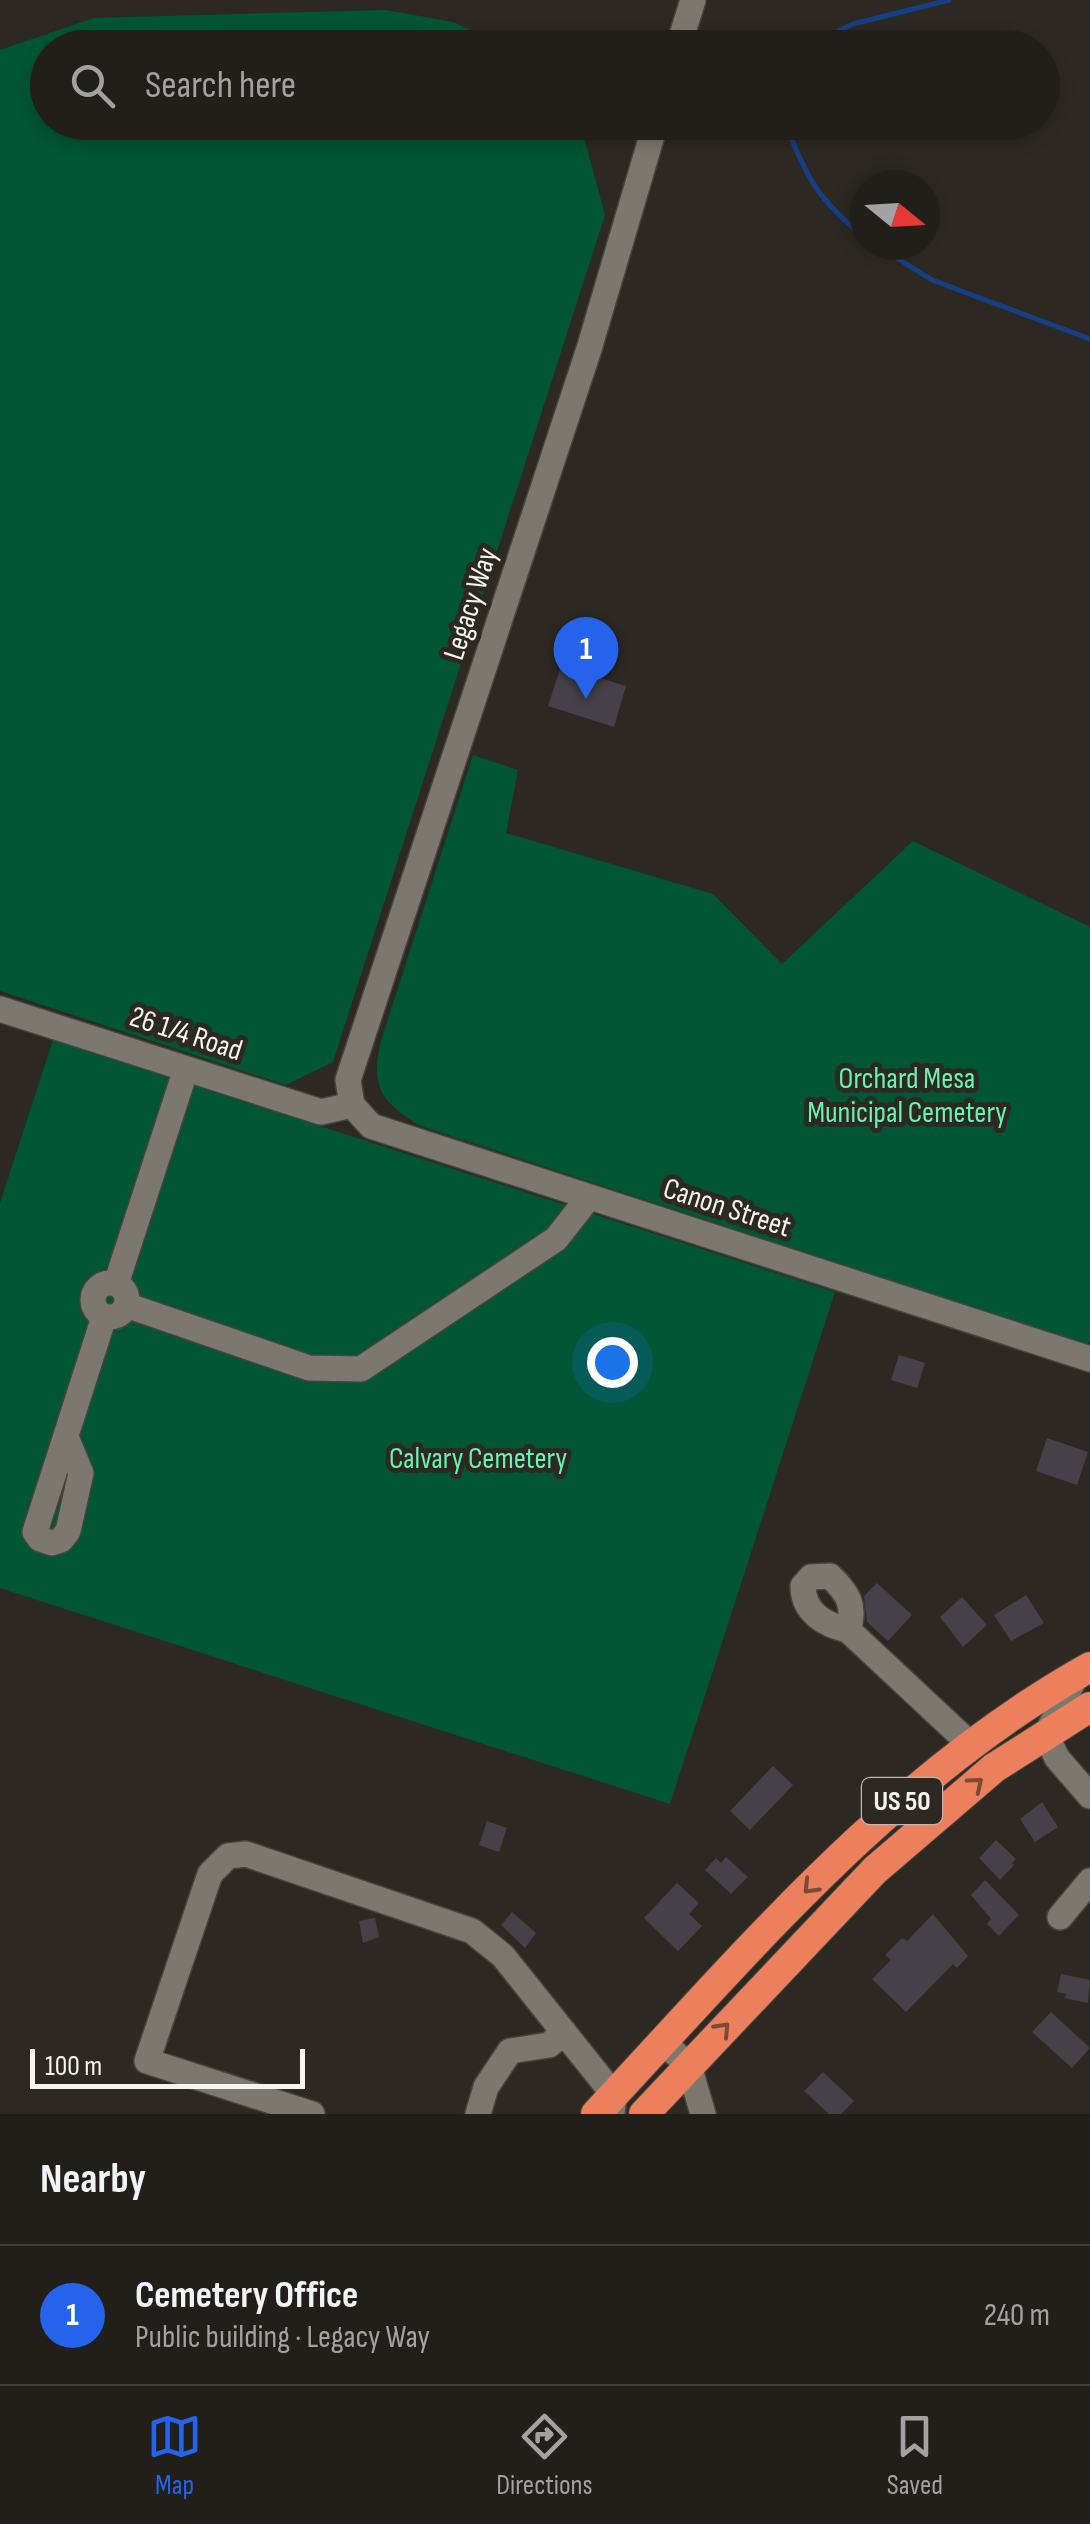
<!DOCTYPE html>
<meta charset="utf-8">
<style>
body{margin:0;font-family:"Sofia Sans Condensed",sans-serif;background:#2e2c27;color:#f1f3f6}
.compass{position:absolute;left:850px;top:170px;width:90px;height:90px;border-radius:50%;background:#221f1a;box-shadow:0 5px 15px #0003;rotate:108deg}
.scale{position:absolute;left:30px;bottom:25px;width:275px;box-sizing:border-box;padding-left:10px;border:5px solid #f6f4ef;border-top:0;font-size:28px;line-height:35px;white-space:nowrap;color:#f6f4ef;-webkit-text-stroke:8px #2d2922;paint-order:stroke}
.you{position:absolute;left:612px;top:1362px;width:35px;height:35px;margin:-25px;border:8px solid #fff;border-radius:50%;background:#1a73e8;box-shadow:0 0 0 15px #1a73e833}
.badge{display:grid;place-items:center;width:65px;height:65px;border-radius:50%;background:#2563eb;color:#fff;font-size:32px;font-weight:700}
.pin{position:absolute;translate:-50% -82px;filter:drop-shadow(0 2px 5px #0008)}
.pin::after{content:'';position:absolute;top:52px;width:35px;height:30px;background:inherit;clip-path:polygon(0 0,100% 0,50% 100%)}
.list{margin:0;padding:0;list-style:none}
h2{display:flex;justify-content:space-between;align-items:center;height:130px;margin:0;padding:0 40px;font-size:42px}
h2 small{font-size:32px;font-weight:400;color:#a2a2a2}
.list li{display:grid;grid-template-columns:65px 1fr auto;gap:30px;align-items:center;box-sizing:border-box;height:140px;padding:0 40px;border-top:2px solid #3f3d39}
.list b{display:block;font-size:38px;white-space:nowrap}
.list p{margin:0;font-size:32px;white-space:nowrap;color:#a2a2a2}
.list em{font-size:32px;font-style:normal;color:#a2a2a2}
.icon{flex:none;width:55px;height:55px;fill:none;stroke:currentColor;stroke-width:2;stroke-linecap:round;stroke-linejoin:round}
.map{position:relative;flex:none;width:1090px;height:2114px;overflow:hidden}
.search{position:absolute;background:#221f1a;box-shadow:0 5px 15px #0003;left:30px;right:30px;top:30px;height:110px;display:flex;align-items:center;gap:25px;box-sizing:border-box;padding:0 35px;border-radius:55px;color:#a2a2a2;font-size:38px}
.sheet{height:270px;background:#221f1a}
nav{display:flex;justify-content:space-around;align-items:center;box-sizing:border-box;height:140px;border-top:2px solid #3f3d39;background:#221f1a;font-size:28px;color:#a2a2a2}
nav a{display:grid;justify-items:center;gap:5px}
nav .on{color:#2563eb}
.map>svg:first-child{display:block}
.green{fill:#005635}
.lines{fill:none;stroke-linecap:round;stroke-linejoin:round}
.stream{stroke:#163f85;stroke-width:5}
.building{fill:#454149}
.minor-casing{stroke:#46443d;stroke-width:28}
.highway-casing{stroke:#46443d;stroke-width:32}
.minor{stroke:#7c7870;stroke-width:25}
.highway{stroke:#ec7f5c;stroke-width:30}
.oneway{stroke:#794b39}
.labels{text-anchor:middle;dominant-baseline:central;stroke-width:10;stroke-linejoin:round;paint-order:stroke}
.shield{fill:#2d2922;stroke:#bab7b2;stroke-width:2.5}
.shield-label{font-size:28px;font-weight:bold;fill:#f6f4ef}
.street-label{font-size:30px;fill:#f6f4ef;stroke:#2d2922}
.park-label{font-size:30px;fill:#67f3b0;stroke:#2d2922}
</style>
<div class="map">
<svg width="1090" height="2114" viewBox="0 0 1090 2114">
<rect width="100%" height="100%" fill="#2d2922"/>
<path class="green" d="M386 10 453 22 508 47 48 48V122L580 123 605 215 333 1062 286 1085 0 991V50L94 18Z
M473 755 518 770 506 833 713 894 782 964 913 841 1090 927V1342L1085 1345 418 1125C382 1101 371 1089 380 1044Z
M53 1040 835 1292 670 1804 0 1588V1203Z"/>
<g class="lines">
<path class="stream" d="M802 48 853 24 949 0
M785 122C805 175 819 202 865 237
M876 245 932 280 1090 339"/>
</g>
<path class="building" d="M561 666 626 686 614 727 548 706Z
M899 1355 925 1363 917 1388 891 1380Z
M1047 1438 1088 1452 1077 1485 1036 1471Z
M877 1583 912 1615 888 1641 867 1622 864 1596Z
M1026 1595 1044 1623 1011 1641 994 1615Z
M962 1597 987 1625 963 1647 940 1617Z
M773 1766 793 1785 750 1830 730 1811Z
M1042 1802 1058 1827 1035 1842 1020 1819Z
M487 1821 507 1828 499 1852 479 1845Z
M996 1840 1016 1859 1012 1863 1014 1865 1000 1880 979 1858Z
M726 1857 748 1877 731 1894 705 1870 716 1858 721 1863Z
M985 1880 1019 1915 999 1936 987 1924 991 1919 971 1895Z
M677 1883 699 1903 689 1914 702 1926 678 1951 644 1918Z
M512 1912 536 1933 525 1948 501 1925Z
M933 1914 968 1956 957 1968 953 1964 906 2012 872 1979 891 1960 885 1955 902 1938 907 1941Z
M375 1918 379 1937 363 1943 359 1921Z
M1061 1974 1090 1980 1088 2003 1064 1998 1067 1994 1057 1992Z
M1051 2012 1090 2048 1072 2068 1032 2032Z
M823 2072 854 2101 841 2114H829L804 2091Z"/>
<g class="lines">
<g class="minor-casing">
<path id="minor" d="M678 48 693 0
M656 122 589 349 348 1080 352 1105 371 1126 1090 1359
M0 1009 321 1112 352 1105
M93 1300a17 17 0 1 1 34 0a17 17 0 1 1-34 0Z
M116 1284 186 1069
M126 1305 309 1368 361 1369 556 1239 589 1197
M66 1437 81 1473 68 1531 61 1540 52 1543 40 1539 35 1532 104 1317
M848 1630C856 1606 848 1593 830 1576L811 1577 803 1586C803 1612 825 1625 848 1630L970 1744
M1077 1674 1046 1735 1057 1758 1090 1796
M1060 1917 1090 1881
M663 2042 689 2066 703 2114
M312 2114 147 2061 210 1874 228 1856 246 1854 472 1931 503 1956 614 2095 612 2114
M478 2114 486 2087 510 2051 549 2045 564 2032"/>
</g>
<g class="highway-casing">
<path id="highway" d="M596 2114C748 1951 893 1777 1090 1667
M644 2114 875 1870 994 1768 1090 1707"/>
</g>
<use href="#minor" class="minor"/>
<use href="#highway" class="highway"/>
</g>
<defs><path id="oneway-chevron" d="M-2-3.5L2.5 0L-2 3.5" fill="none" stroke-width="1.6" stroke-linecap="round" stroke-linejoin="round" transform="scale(2.5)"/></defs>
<g class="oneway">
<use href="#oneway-chevron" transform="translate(976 1784) rotate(-40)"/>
<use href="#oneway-chevron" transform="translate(810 1887) rotate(134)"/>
<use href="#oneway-chevron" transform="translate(723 2029) rotate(-47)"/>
</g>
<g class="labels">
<rect class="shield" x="862" y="1778" width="80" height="46" rx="8"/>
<g class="shield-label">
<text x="902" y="1801">US 50</text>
</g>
<g class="street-label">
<text transform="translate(471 604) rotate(-72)">Legacy Way</text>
<text transform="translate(186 1034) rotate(18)">26 1/4 Road</text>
<text transform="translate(727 1208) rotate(18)">Canon Street</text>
</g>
<g class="park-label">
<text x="907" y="1079">Orchard Mesa<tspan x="907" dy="34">Municipal Cemetery</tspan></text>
<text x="478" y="1459">Calvary Cemetery</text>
</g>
</g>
</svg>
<svg class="compass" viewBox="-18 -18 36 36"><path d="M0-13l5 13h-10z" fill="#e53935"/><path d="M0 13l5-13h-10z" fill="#a2a2a2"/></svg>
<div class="scale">100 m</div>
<div class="you"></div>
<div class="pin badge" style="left:586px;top:699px">1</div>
<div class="search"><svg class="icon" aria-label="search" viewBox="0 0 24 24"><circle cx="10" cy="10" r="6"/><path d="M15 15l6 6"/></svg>Search here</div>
</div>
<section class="sheet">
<h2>Nearby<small></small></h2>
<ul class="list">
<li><span class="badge">1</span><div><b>Cemetery Office</b><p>Public building · Legacy Way</p></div><em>240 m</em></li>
</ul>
</section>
<nav>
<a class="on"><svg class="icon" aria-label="map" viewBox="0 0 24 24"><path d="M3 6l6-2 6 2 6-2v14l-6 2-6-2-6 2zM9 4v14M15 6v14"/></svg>Map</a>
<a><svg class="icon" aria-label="directions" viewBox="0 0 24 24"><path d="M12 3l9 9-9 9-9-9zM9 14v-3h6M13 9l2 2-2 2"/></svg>Directions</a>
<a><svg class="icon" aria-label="saved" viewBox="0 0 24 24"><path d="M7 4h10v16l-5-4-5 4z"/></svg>Saved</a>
</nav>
